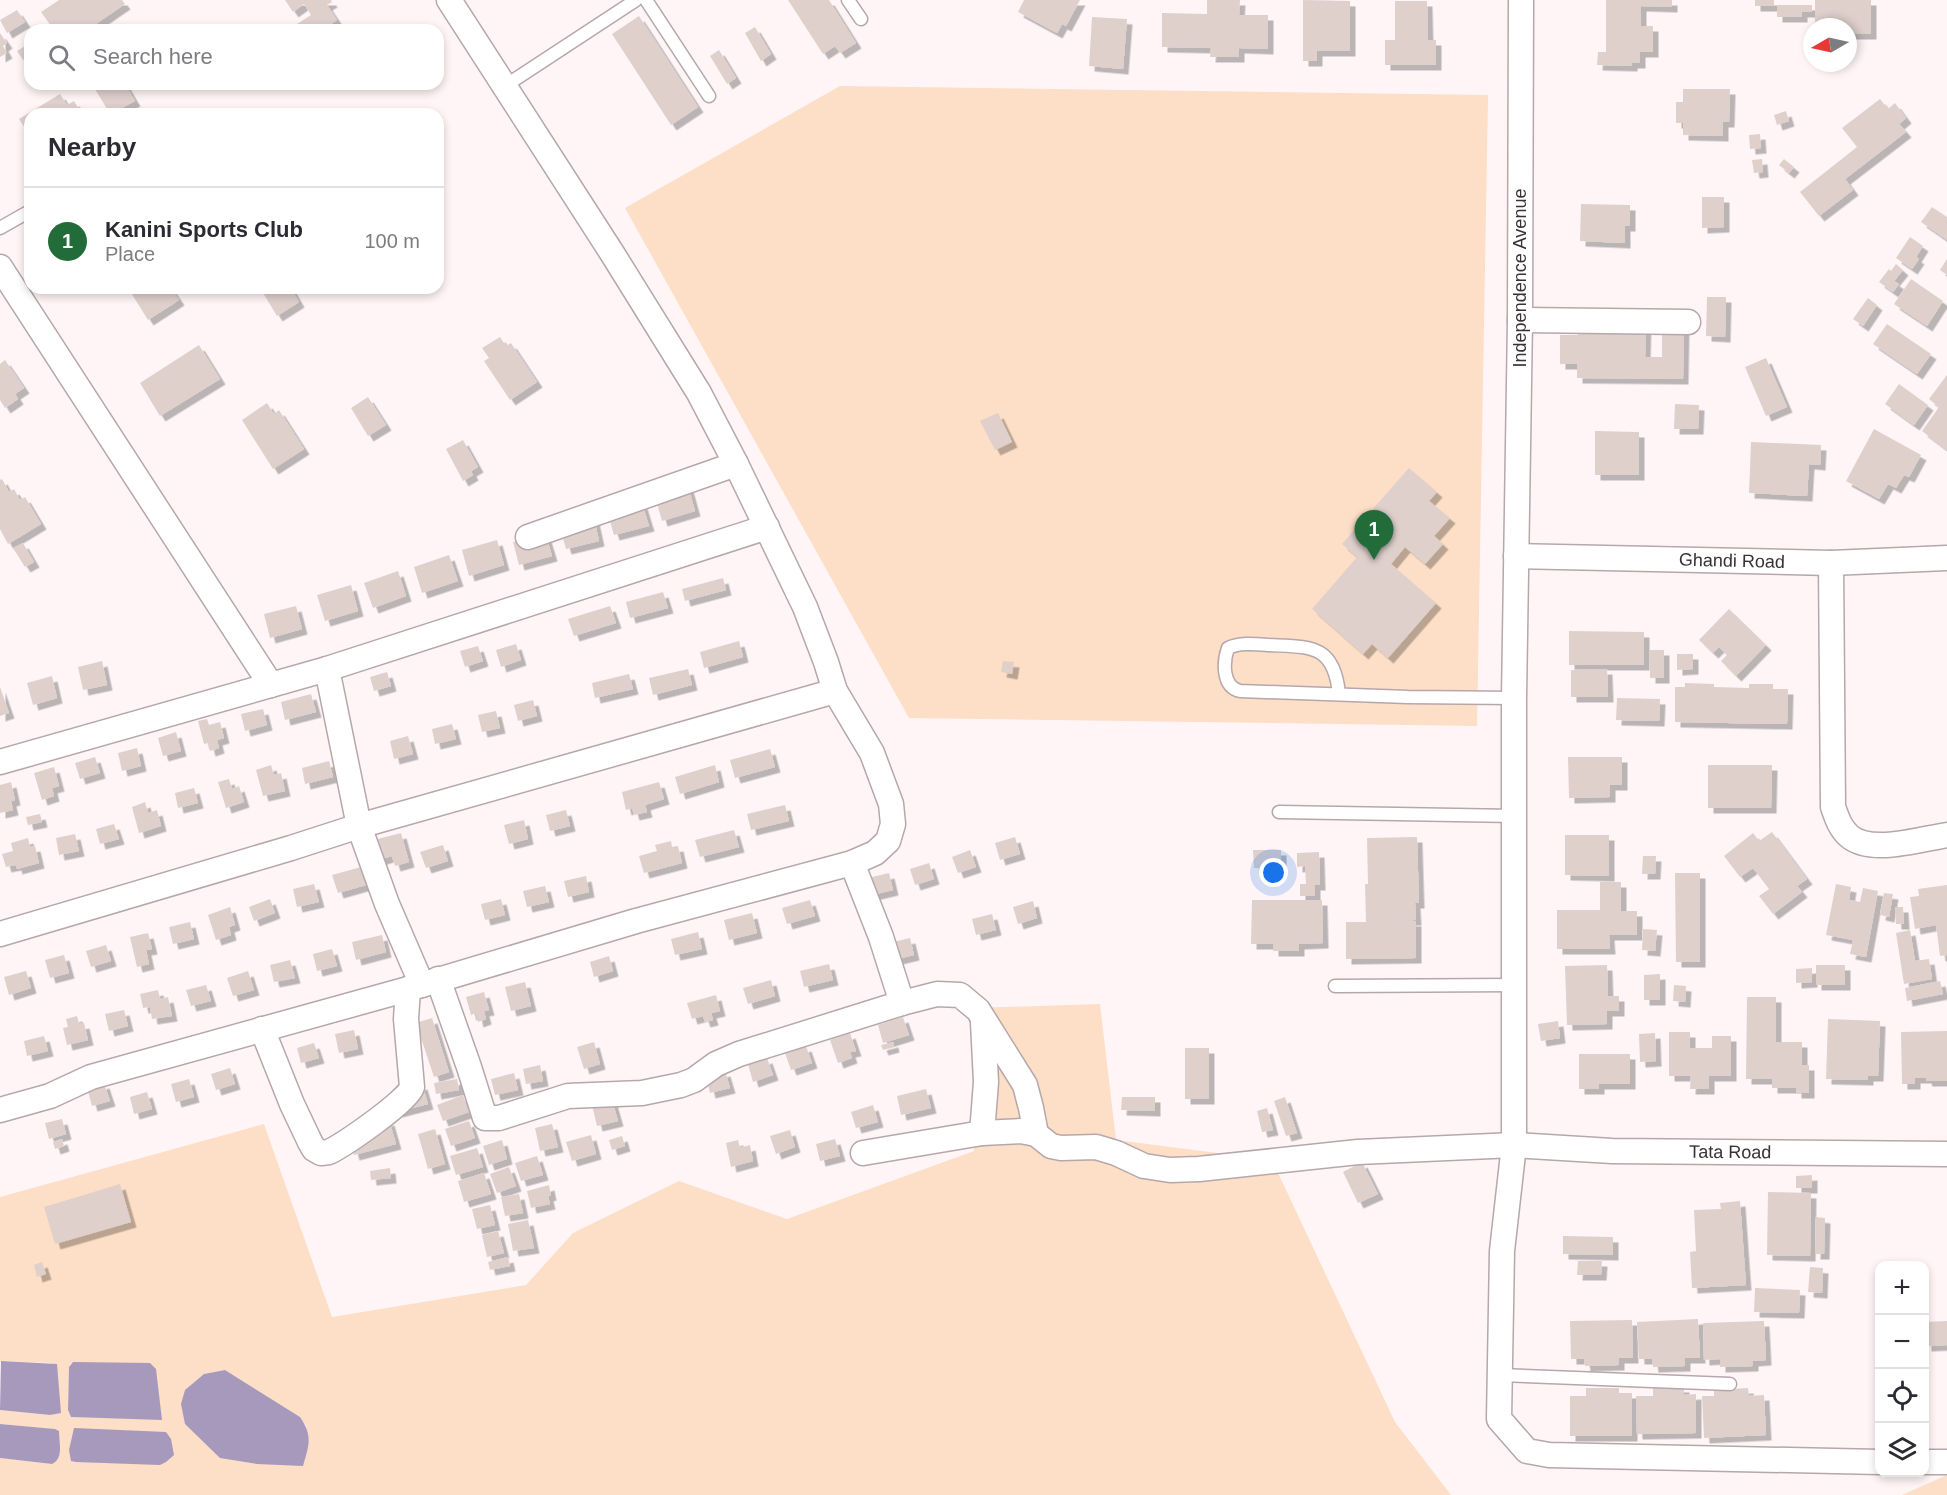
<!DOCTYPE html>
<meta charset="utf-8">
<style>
body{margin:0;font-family:Helvetica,sans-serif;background:#f7f7f7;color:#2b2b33}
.controls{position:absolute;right:18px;bottom:18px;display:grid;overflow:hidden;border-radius:12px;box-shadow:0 3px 9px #0003}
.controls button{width:54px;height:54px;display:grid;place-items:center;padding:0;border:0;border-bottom:2px solid #e1e1e2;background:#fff;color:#2b2b33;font:30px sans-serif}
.compass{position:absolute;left:1803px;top:18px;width:54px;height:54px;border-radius:50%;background:#fff;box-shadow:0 3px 9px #0003;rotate:261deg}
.you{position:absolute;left:1274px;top:873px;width:21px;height:21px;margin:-15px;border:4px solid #fff;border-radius:50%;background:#1a73e8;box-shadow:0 0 0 9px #1a73e833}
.badge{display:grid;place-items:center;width:39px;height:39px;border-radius:50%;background:#226c39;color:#fff;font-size:20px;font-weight:700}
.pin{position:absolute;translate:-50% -50px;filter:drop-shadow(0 2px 3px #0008)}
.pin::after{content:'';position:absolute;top:32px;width:21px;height:18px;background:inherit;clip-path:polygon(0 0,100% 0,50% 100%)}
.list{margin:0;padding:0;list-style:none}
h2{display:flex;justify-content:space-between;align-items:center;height:78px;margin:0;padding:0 24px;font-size:26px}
h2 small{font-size:20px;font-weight:400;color:#7c7c81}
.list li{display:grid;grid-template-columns:39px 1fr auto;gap:18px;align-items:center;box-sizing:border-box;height:108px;padding:0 24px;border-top:2px solid #e1e1e2}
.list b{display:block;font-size:22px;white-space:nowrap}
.list p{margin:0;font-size:20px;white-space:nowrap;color:#7c7c81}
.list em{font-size:20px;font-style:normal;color:#7c7c81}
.icon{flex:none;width:33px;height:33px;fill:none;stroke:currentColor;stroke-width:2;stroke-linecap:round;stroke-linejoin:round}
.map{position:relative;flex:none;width:1947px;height:1495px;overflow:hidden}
.search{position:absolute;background:#fff;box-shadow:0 3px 9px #0003;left:24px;top:24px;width:420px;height:66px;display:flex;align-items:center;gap:15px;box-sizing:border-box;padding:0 21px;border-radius:18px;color:#7c7c81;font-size:22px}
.panel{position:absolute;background:#fff;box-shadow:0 3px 9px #0003;left:24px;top:108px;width:420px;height:186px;border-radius:18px}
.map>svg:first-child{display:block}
.green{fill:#fddec6;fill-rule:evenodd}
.water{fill:#a699bc}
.building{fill:#dfd0cc;filter:url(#shadow)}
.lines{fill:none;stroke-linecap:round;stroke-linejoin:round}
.lane-casing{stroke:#b6a7ab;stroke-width:15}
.street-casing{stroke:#b6a7ab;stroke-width:27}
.lane{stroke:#fff;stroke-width:12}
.street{stroke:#fff;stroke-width:24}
.labels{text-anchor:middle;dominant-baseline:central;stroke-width:5;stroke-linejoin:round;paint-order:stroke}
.street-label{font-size:18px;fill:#383234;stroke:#fff}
</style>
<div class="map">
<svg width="1947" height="1495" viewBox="0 0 1947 1495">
<defs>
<filter id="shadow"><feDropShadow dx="5.5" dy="5.5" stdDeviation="0" flood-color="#0004"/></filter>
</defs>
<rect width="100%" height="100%" fill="#fff5f7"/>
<path class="green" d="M840 86 1488 95 1477 726 909 718 625 208Z
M1100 1004 1116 1140 1272 1160 1395 1422 1451 1495H0V1458L52 1464C64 1459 59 1442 59 1431L55 1429 0 1424V1410L50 1415 61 1412 51 1363 1 1361 0 1363V1197L264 1124 332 1317 526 1285 573 1233 679 1181 787 1219 974 1151V1008ZM71 1363 162 1419 71 1417 68 1410 69 1367ZM225 1370 300 1417 307 1427 198 1435 185 1424 204 1374Z
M1947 1475V1495H1902Z"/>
<path class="water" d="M1 1361 57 1364 61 1413 50 1415 0 1410Z
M73 1362 150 1363 156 1369 162 1420 71 1417 68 1410 69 1367Z
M225 1370 300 1417C313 1436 309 1445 303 1466L257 1464 220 1458 185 1424 181 1404 185 1390 204 1374Z
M0 1424 55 1429 59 1431C59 1442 64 1459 52 1464L0 1458Z
M74 1428 166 1432 171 1439 174 1455 166 1462 160 1465 76 1462 71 1461 69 1450Z"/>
<path class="building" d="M59 0H122L125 4 87 30H54L41 12Z
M285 0H331L332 2 327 5 337 20 322 30H301L297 24 311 15 304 4 293 12Z
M788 0H829L856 43 840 53 835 46 823 54Z
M1024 0H1080L1066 26 1062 24 1057 33 1018 12Z
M1207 0H1240L1239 15H1268V49L1239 48V57H1210L1211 48 1162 47V13L1207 14Z
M1303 0 1350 1V51H1317V61H1303Z
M1606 0H1672V7L1641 6V26H1653V52H1640V63H1632V66L1597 65 1598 52H1606Z
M1755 0H1774V6H1755Z
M1815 0H1871V34H1848V27H1815Z
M1395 1H1427L1428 40H1436V65H1385V40H1395Z
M1777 5H1812V12H1802V17H1777Z
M17 10 25 22 7 33 0 20Z
M639 16 698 107 671 125 612 34Z
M1092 17 1127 19 1123 69 1089 66Z
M755 27 771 54 761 61 745 33Z
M0 33 7 43 3 46 7 53 0 57Z
M30 43V56L23 60 17 51Z
M719 50 736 78 727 84 710 56Z
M92 84H125L135 101 110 114Z
M1683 89H1730L1729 122H1723V136L1683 135V123H1676V102H1683Z
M60 94 67 105 74 101 82 114H30V136L19 119Z
M1880 99 1888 109 1895 103 1906 118 1899 124 1906 132 1845 179 1853 190 1819 216 1800 192 1857 147 1842 128Z
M1786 111 1789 121 1777 125 1774 115Z
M1760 134 1761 148 1750 149 1749 135Z
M1762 159 1763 172 1754 173 1752 160Z
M1784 159 1794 167 1789 173 1779 165Z
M1702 197H1724V227L1702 228Z
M1581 204 1630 205V226H1625V243L1580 241Z
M1932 207 1947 217V240L1921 222Z
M1910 237 1923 246 1916 257 1919 259 1912 269 1896 258Z
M1947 259V275L1940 270Z
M1896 264 1903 270 1894 281 1899 284 1893 292 1879 282 1889 269 1891 271Z
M1911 279 1943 301 1927 326 1894 304Z
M128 288H171L179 300 148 320Z
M260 288H291L299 302 277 316Z
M1707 297H1726L1725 337 1706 336Z
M1868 298 1877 305 1863 326 1853 319Z
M1578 321 1646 322 1645 357H1662V324H1684L1683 379 1577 378V364H1560V335H1578Z
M1887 324 1931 354 1917 374 1873 344Z
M500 337 506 346 511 343 537 382 510 400 484 361 489 358 482 348Z
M199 345 220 379 160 416 140 383Z
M1766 358 1787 407 1766 416 1745 367Z
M5 360 24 388 15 394 18 399 5 408 0 400V364Z
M1947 375V450L1922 431 1939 407 1929 399Z
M1899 384 1928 405 1914 425 1885 404Z
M368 397 386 425 368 436 351 408Z
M267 403 274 414 279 410 304 449 273 469 242 420Z
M1675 404 1699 405 1698 429H1674Z
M998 413 1012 442 995 450 980 421Z
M1874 429 1921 455 1909 477 1904 475 1896 488 1888 484 1879 499 1846 481Z
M1595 431 1639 432V475H1595Z
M463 440 478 467 471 471 473 475 463 481 446 449Z
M1751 442 1821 445 1820 465 1809 464 1807 496 1749 493Z
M1409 468 1437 492 1429 501 1450 518 1434 536 1443 544 1425 564 1405 547 1391 564 1436 603 1388 658 1372 644 1363 654 1312 609 1357 557 1342 544Z
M2 479 9 492 14 489 20 500 25 497 41 524 8 544 0 529V480Z
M688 486 695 511 662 521 655 496Z
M641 500 649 526 614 535 607 511Z
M594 518 599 541 566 549 560 527Z
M545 533 552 556 519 565 513 542Z
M497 540 504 565 469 576 462 550Z
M23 543 34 562 25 567 13 548Z
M449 555 458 581 422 593 414 567Z
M398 571 406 596 373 608 364 583Z
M723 578 726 590 685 601 682 589Z
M351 585 358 611 325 621 317 595Z
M663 592 668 608 630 618 626 602Z
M296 606 302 629 270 638 264 614Z
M610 606 616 623 574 636 568 619Z
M1729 609 1766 645 1736 676 1721 661 1727 655 1719 647 1713 653 1699 640Z
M1569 631 1644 632V665H1569Z
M739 641 743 657 704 668 700 652Z
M516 644 521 660 501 667 496 650Z
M478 646 483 661 465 667 460 651Z
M1650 650H1664V678H1650Z
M1677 654H1693V669L1677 670Z
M102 661 107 685 83 690 78 667Z
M1003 661 1014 662 1012 674 1001 672Z
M688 669 692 685 653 695 649 678Z
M1607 669 1608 697H1571V670Z
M387 672 391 686 374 691 370 677Z
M629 674 633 689 595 698 592 683Z
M52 676 57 698 33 705 27 683Z
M1685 683 1714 684V687L1749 688V684H1773V689H1788L1787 724 1675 722V687H1685Z
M0 687 9 713 0 716Z
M311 694 316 712 285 720 281 702Z
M1617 698 1660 699 1659 721 1616 720Z
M533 700 537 716 518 721 514 705Z
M263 709 267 725 245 731 241 714Z
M496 711 500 728 482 732 478 715Z
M207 719 209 725 220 722 224 738 217 740 219 748 210 751 208 743 204 744 198 721Z
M452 724 456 739 435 744 432 729Z
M176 732 181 751 163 756 158 738Z
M408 736 413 754 394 759 390 741Z
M137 748 141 766 122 771 118 753Z
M770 749 775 767 735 778 730 760Z
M95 757 100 773 80 779 75 763Z
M1568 757H1622V785H1610V797L1569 798Z
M329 761 333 777 305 784 302 768Z
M271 765 274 775 281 773 285 791 263 796 256 770Z
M715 765 719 782 680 794 675 777Z
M1708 765H1772L1771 808H1708Z
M54 767 59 786 52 788 54 796 42 800 34 773Z
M229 779 232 789 239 786 244 802 226 808 218 782Z
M11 782 15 800 11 801 13 810 0 813V785Z
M659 782 664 799 645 805 647 812 634 815 632 808 626 810 622 792Z
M194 788 198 803 178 808 175 793Z
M145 802 148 813 157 810 161 826 139 833 132 807Z
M785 805 789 821 751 830 747 814Z
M566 810 570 826 550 831 546 815Z
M40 814 42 822 28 825 26 817Z
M524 820 528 839 509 844 504 825Z
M114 824 119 839 100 844 96 829Z
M734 830 739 847 700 857 695 840Z
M1772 832 1807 879 1797 886 1802 892 1773 914 1759 896 1769 889 1753 868 1740 877 1724 856 1753 833 1759 841Z
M401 833 409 862 395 866 392 856 375 861 370 841Z
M75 834 79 851 59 855 56 838Z
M1565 835H1609V876L1565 875Z
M1015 837 1020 854 1000 860 995 843Z
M1417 837 1419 903H1415L1416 920H1381L1416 921V958L1346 959V922H1366L1365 884H1368L1367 838Z
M28 838 30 847 35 846 39 863 17 869 16 865 6 867 2 854 13 851 11 843Z
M671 841 672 847 678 846 682 863 644 873 639 856 657 851 655 845Z
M443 845 448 861 426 868 420 852Z
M970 850 976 867 958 873 952 857Z
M1253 850H1281V868H1254Z
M1319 852 1320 885H1315V896H1300V884H1306L1305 866 1297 867V853Z
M1643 856H1656L1655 874H1642Z
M929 863 934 879 915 885 910 869Z
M361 867 366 885 338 893 332 875Z
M889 873 893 890 872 895 868 878Z
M1675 873H1700V962H1676Z
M586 876 589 892 568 897 564 881Z
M1600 882H1621V911H1637V935H1609L1610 949H1557V910H1600Z
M314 884 319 902 297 907 293 889Z
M1836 884 1851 887 1849 900 1860 902 1863 888 1878 891 1866 957 1850 954 1853 940 1826 935Z
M1947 885V955L1940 956 1936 925 1915 929 1910 897 1919 896 1918 889Z
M545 886 549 902 527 907 523 891Z
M1884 893 1893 894 1889 917 1880 915Z
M270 899 275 913 254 921 249 907Z
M501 899 505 915 485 920 481 904Z
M810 900 815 916 787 924 782 908Z
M1252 900H1322L1323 943 1299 944V951H1273V944H1251Z
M1033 901 1037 918 1018 924 1013 907Z
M230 907 235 925 229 927 231 935 216 940 208 915Z
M1895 907H1903L1904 924H1896Z
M752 913 757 933 729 940 724 920Z
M992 914 996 930 976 935 972 919Z
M190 922 194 939 173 944 169 927Z
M1643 929 1657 930 1655 951 1642 950Z
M1910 930 1915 961 1929 959 1932 979 1904 984 1896 933Z
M698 932 702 949 675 955 671 939Z
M148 933 152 949 146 950 149 964 137 967 130 937Z
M382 935 386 952 356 960 352 942Z
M910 938 914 955 893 960 889 943Z
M106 945 111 961 91 967 86 951Z
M332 949 337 966 317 971 313 954Z
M64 955 69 973 50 978 45 960Z
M609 956 613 971 594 977 590 962Z
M290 960 295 978 274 982 270 965Z
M829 964 833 980 804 987 800 971Z
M1607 965 1608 996H1619V1011H1607V1024L1567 1025 1565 966Z
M1816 965H1845V985H1816Z
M1812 968V982L1796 983V969Z
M26 971 31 988 9 995 4 977Z
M248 971 254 990 233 996 227 978Z
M1660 974V1000H1644V975Z
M771 980 775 996 748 1004 743 988Z
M1940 981 1943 994 1907 1001 1905 988Z
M525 982 531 1006 511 1011 505 987Z
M206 985 211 1001 191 1006 186 990Z
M1674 985 1686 986 1685 1002 1673 1001Z
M158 990 160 999 168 997 172 1016 152 1019 150 1007 143 1008 140 994Z
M484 992 489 1010 484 1011 486 1019 478 1022 476 1013 471 1015 466 997Z
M716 995 720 1011 711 1013 713 1020 705 1022 703 1016 692 1019 687 1003Z
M1747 997H1776V1042H1802V1065H1809V1093H1796V1088H1772V1079H1746Z
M124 1010 128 1026 109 1031 105 1014Z
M77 1016 79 1024 84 1023 88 1040 67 1045 63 1028 68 1027 66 1019Z
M903 1017 909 1035 883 1043 878 1025Z
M432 1018 449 1072 434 1077 416 1023Z
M1828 1019 1880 1021 1878 1076H1868V1080L1826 1079Z
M1558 1021 1560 1038 1541 1041 1538 1024Z
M354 1030 358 1049 339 1053 335 1034Z
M1947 1031V1081H1927L1926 1078H1915V1084H1902L1901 1032Z
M1669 1032H1690V1048H1712V1036H1731V1076H1709V1089H1690L1691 1076H1669Z
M850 1033 856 1051 850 1052 852 1058 838 1063 830 1040Z
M1655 1033 1656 1061 1640 1062 1639 1034Z
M44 1036 48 1051 27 1056 24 1041Z
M594 1042 600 1064 584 1069 577 1047Z
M893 1042 894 1047 883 1050 881 1045Z
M314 1043 319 1058 301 1063 297 1048Z
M806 1046 812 1063 791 1070 785 1053Z
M1185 1048H1209V1099H1185Z
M1579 1054H1630V1084H1599V1089H1579Z
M767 1058 773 1075 753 1082 748 1064Z
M540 1065 543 1081 526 1084 523 1069Z
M230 1068 235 1084 216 1090 211 1074Z
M725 1071 730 1088 710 1093 706 1076Z
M514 1073 518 1090 495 1095 491 1079Z
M189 1079 194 1097 176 1102 171 1084Z
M457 1079 459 1090 436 1094 434 1083Z
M104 1083 110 1101 92 1106 87 1088Z
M422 1084 428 1104 397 1112 392 1092Z
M926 1089 931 1108 901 1115 897 1096Z
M147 1092 152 1109 134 1114 130 1097Z
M463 1095 469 1112 443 1121 437 1105Z
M1122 1097H1155V1111L1121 1110Z
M1285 1097 1297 1133 1286 1136 1274 1101Z
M612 1100 618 1121 597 1126 592 1105Z
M873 1105 878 1122 856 1128 851 1112Z
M1267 1108 1273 1130 1262 1132 1257 1111Z
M62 1119 66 1134 49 1139 45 1123Z
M389 1120 396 1144 354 1155 348 1131Z
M469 1121 475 1138 451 1146 445 1129Z
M552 1124 558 1147 540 1151 535 1128Z
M435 1129 445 1164 428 1169 418 1134Z
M790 1130 795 1147 776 1154 770 1136Z
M591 1135 596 1154 572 1161 566 1142Z
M622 1136 625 1146 612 1150 609 1140Z
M62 1139 64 1146 55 1149 53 1142Z
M835 1139 840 1156 820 1161 816 1144Z
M502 1140 507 1159 489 1165 483 1146Z
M738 1140 740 1148 750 1145 753 1161 731 1167 726 1143Z
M477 1148 483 1167 456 1175 450 1156Z
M537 1156 543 1175 521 1181 515 1163Z
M1362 1162 1378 1194 1358 1203 1343 1172Z
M509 1167 516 1186 497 1193 490 1174Z
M390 1168 391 1178 371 1180 370 1171Z
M484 1173 491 1194 464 1202 458 1181Z
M1812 1175V1188H1796V1176Z
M120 1184 131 1222 55 1244 44 1207Z
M549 1185 551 1195 548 1196 550 1204 531 1208 527 1191Z
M1768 1192 1811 1193 1810 1256 1767 1255Z
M519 1194 523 1213 505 1216 501 1197Z
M1740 1201 1746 1285 1692 1288 1690 1252 1696 1251 1694 1210 1721 1209 1720 1203Z
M490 1205 495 1225 477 1229 472 1209Z
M1816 1217 1825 1218 1824 1254H1815Z
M528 1220 534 1248 513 1251 508 1224Z
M498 1231 504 1253 487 1257 482 1235Z
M1563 1236 1613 1237V1255L1563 1254Z
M508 1257 510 1266 490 1270 488 1262Z
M1578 1261H1602L1601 1275H1577Z
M42 1262 46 1274 37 1277 34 1265Z
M1810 1267 1823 1268 1822 1293 1808 1292Z
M1755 1288 1800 1290 1799 1313 1754 1312Z
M1698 1319 1700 1358H1685V1366L1653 1367 1652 1359H1639L1637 1322Z
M1632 1320 1633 1358H1619V1365L1585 1366 1584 1359H1571L1570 1321Z
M1764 1321 1766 1360 1753 1361V1366L1720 1367V1359L1704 1360 1703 1323Z
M1947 1321V1345L1926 1346 1925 1322Z
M1653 1387H1684V1395L1696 1394V1433L1637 1434 1636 1396H1653Z
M1586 1388H1619V1393H1632V1436H1570V1396H1586Z
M1748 1388 1749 1396 1764 1395 1766 1435 1704 1438 1702 1396H1714V1390Z"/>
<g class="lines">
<g class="lane-casing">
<path id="lane" d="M646 0 709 96
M848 0 861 19
M505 86 636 0
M0 228 30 211
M1339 694C1334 644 1311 647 1269 645 1256 644 1240 642 1228 648 1223 662 1222 687 1240 691L1408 697 1514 698
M1279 812 1514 816
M1335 986 1514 985
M1500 1375 1730 1384"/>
</g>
<g class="street-casing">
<g id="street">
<path d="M1521 0 1520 320 1514 698V1145L1502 1251 1499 1419 1527 1451 1549 1455 1880 1462"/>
<path d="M0 267 271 685"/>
<path d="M1520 320 1688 322"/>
<path d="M528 537 736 464"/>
<path id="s1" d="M1516 556 1831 563 1947 558"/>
<path d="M1831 563 1833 807C1837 818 1840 828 1849 836 1871 855 1921 839 1947 835"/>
<path d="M327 669 359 826 387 904 422 985"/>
<path d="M0 762 327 669 767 527"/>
<path d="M852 863 881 937 902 1003"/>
<path d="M0 934 291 848 359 826 835 691"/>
<path d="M438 979 469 1067 485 1118H499L568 1096 642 1093 681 1085 694 1080 716 1064 739 1054 902 1003 937 994 960 995 978 1010 1025 1085 1031 1108 1036 1134"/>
<path d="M262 1029 292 1104 310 1142 314 1149 321 1153 329 1152C345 1144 408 1101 412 1087L406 1019 408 989"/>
<path d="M0 1110 50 1096 91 1077 408 989 636 921 852 863 875 853 888 841 893 824 891 804 872 753 835 691 826 662 805 607 736 464 699 393 612 253 449 0"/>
<path d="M982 1133 986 1082 983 1022"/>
<path id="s2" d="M863 1153 982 1133 1021 1131 1036 1134 1051 1146 1061 1148 1096 1147 1116 1153 1144 1166 1170 1170 1199 1169 1358 1152 1514 1145 1612 1151 1947 1154"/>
<path d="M1924 1462H1947"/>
</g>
</g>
<use href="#lane" class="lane"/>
<use href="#street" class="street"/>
</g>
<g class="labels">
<g class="street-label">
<text transform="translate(1520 278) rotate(-90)">Independence Avenue</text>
<text stroke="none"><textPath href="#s1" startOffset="216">Ghandi Road</textPath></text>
<text stroke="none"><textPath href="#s2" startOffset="879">Tata Road</textPath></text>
</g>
</g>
</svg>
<div class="controls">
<button>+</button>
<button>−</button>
<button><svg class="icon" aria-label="locate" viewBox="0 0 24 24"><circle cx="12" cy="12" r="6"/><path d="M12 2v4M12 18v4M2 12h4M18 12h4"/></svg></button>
<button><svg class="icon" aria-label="layers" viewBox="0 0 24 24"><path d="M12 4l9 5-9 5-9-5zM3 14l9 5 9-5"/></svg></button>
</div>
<svg class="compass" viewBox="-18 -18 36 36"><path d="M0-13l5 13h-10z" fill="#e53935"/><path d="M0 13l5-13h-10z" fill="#7c7c81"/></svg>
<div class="you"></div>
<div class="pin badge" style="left:1374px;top:560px">1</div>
<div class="search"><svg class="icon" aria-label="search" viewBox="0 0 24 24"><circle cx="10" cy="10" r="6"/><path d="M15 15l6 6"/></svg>Search here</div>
<section class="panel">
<h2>Nearby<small></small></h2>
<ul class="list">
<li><span class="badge">1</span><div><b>Kanini Sports Club</b><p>Place</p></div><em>100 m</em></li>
</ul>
</section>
</div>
